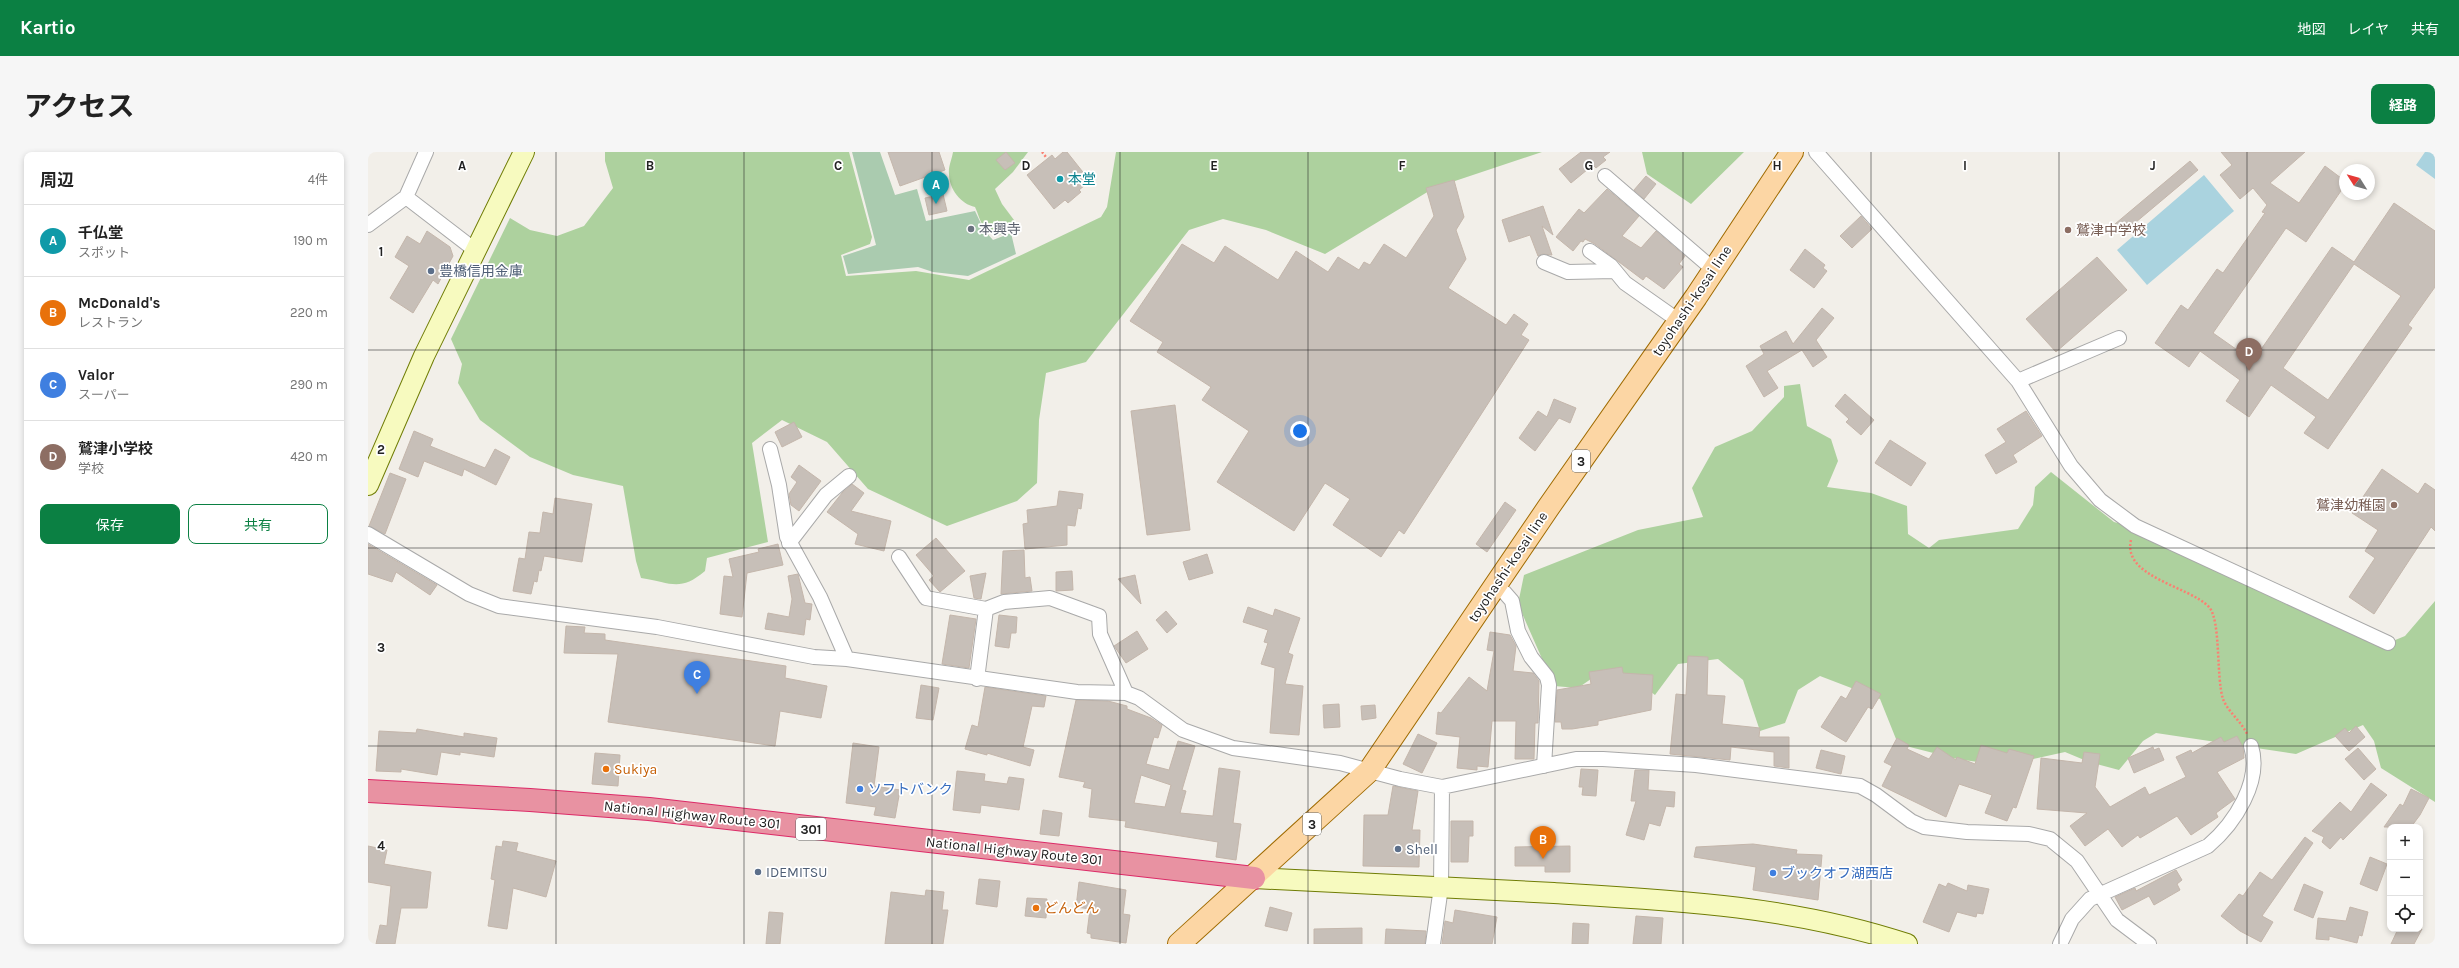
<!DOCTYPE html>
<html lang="ja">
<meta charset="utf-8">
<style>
body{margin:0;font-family:Karla,"Noto Sans JP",sans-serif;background:#f6f6f6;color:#222}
.controls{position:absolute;right:12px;bottom:12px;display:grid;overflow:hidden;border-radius:8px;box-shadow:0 2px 6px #0003}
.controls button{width:36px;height:36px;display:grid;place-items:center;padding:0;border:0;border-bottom:1px solid #e0e0e0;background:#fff;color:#222;font:20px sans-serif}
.compass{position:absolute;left:1971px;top:12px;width:36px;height:36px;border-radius:50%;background:#fff;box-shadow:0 2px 6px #0003;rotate:307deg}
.you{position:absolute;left:932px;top:279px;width:14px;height:14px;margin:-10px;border:3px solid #fff;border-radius:50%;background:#1a73e8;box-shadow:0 0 0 6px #1a73e833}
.badge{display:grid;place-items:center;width:26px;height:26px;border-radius:50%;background:#0b8043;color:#fff;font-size:13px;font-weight:700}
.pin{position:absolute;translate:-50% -33px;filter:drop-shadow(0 1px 2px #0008)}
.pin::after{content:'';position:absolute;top:21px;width:14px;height:12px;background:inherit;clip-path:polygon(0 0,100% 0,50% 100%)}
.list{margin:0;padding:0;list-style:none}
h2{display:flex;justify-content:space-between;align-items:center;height:52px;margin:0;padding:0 16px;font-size:17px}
h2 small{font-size:13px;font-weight:400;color:#767676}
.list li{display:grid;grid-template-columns:26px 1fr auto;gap:12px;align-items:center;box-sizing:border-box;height:72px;padding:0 16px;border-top:1px solid #e0e0e0}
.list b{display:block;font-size:15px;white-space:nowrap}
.list p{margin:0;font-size:13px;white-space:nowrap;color:#767676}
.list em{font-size:13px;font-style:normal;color:#767676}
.actions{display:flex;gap:8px;padding:12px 16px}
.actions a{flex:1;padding:9px 0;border:1px solid #0b8043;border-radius:8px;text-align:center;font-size:14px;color:#0b8043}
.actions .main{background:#0b8043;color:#fff}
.icon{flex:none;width:22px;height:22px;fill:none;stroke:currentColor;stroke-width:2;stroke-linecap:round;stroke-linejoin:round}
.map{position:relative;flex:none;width:2067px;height:792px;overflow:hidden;border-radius:8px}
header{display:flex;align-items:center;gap:24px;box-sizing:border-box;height:56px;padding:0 20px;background:#0b8043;color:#fff}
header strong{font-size:19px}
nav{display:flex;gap:22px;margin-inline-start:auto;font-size:14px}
.intro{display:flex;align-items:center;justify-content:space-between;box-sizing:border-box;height:96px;padding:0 24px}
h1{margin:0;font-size:28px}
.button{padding:10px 18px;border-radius:8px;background:#0b8043;color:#fff;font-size:14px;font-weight:700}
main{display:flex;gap:24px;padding:0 24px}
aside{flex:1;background:#fff;border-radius:8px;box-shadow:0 2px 6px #0003}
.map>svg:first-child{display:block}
.forest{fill:#add19e}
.cemetery{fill:#aacbaf}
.water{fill:#aad3df}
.building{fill:#c7bfb8;stroke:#c4b6ab;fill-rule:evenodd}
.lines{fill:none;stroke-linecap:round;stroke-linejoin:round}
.street-casing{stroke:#a9a9a9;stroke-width:16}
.secondary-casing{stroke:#707d05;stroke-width:22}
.primary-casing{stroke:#a06b00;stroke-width:24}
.highway-casing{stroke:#dc2a67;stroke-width:24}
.path{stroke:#fa8072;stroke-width:2.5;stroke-dasharray:2 2;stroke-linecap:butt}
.street{stroke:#fff;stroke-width:14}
.secondary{stroke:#f7fabf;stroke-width:20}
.primary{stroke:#fcd6a4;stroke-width:22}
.highway{stroke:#e892a2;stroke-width:22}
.grid{fill:none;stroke:#222;stroke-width:1;stroke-opacity:0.55}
.culture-dot{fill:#0f9aa8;stroke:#fff;stroke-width:1.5}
.worship-dot{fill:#6b7280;stroke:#fff;stroke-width:1.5}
.education-dot{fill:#8d6e63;stroke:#fff;stroke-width:1.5}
.service-dot{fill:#5c6f8a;stroke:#fff;stroke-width:1.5}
.food-dot{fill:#e8710a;stroke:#fff;stroke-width:1.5}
.shop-dot{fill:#3f7fe0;stroke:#fff;stroke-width:1.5}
.labels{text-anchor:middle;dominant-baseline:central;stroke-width:3.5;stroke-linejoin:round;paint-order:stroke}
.shield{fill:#fff;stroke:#646464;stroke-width:1}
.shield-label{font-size:13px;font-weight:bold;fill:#222}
.culture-label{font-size:14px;fill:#0d838f;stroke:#fff;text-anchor:start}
.worship-label{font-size:14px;fill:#5b616d;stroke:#fff;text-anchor:start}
.education-label{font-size:14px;fill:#785e54;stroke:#fff;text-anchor:start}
.service-label{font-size:14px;fill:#4e5e75;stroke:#fff;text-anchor:start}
.street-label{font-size:14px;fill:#222;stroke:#fff}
.food-label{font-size:14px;fill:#c56008;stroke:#fff;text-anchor:start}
.shop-label{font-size:14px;fill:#366cbe;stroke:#fff;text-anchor:start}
.grid-label{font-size:13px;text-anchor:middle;font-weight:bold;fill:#222;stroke:#fff;stroke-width:3.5;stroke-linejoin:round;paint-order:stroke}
</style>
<header>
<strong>Kartio</strong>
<nav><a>地図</a><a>レイヤ</a><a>共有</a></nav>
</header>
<div class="intro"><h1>アクセス</h1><a class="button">経路</a></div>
<main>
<aside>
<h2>周辺<small>4件</small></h2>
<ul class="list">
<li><span class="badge" style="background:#0f9aa8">A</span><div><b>千仏堂</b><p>スポット</p></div><em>190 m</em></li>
<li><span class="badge" style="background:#e8710a">B</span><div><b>McDonald's</b><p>レストラン</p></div><em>220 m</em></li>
<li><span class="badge" style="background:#3f7fe0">C</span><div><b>Valor</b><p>スーパー</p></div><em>290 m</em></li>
<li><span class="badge" style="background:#8d6e63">D</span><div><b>鷲津小学校</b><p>学校</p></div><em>420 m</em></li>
</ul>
<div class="actions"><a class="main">保存</a><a>共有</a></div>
</aside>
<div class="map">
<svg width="2067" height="792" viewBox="0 0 2067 792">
<rect width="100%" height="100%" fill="#f2efe9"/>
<path class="forest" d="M237 0H481L504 85 502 92 473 103 478 124 548 119 601 128 733 65 739 55 748 0H1174L1066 36 957 102 898 78 855 67 821 78 718 210 678 221 671 268 669 331 649 349 579 374 500 337 459 290 414 268 384 291 400 390 339 406 337 419C312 440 304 431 273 426L268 409 255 334 205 323 162 305 112 268 90 231 94 212 83 187 142 66 162 78 189 84 216 74 245 36 237 9Z
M585 0H660L645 20 627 37 634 52 649 72C642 83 625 89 616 75 612 70 610 61 607 55 593 52 581 37 581 22 580 15 584 7 585 0Z
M1274 0H1376L1323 52 1279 22Z
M1432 232 1439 274 1463 287 1470 309 1459 335 1503 341 1539 354 1540 382 1561 396 1571 388 1650 377 1665 353 1667 335 1683 320 1746 370 1773 377 2020 491 2037 484 2067 449V650L2013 616 2006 589 1995 573 1928 602 1788 581 1775 589 1751 618 1721 610 1697 600 1651 610 1617 611 1589 607 1530 592 1512 547 1452 524 1430 538 1417 571 1392 579 1375 528 1350 507 1310 512 1287 543 1261 523 1230 522 1210 536 1186 534 1150 452 1156 423 1270 378 1335 365 1324 336 1347 295 1384 279 1416 245V234Z"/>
<path class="cemetery" d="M484 0H512L527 43 549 37 558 69 607 59 616 78 625 88 643 81 648 102 600 124 565 120 550 115 480 122 475 104 508 93Z"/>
<path class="water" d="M2057 0H2067V27L2048 13Z
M1836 23 1866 59 1779 133 1749 98Z"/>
<path class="building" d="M520 0H571L577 18 532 34Z
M638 0 647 11 637 18 628 8Z
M695 0H699L722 29 711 38 713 40 700 51 697 48 686 57 659 23 684 3 687 7Z
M1213 0H1242L1235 5 1238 8 1228 16 1225 13 1203 31 1191 17Z
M1853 0H1937L1902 31 1931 51 1957 14 1977 29V33L1938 90 1918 76 1845 181 1885 209 1964 95 1986 110 2026 51 2067 79V135L2040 173 2044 176 1960 297 1936 281 1948 265 1903 233 1881 265 1858 249 1872 228 1832 199 1821 215 1787 191 1813 153 1820 158 1849 117 1855 121 1897 61 1894 60 1899 53 1885 36 1872 47 1852 23 1864 13ZM1986 112 2033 144 1960 248 1915 216Z
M1822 9 1830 18 1755 81 1747 72Z
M1278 24 1288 32 1276 47 1266 38Z
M1086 28 1096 65 1088 78 1098 107 1080 136 1138 173 1146 162 1160 172 1153 183 1161 188 1036 382 1031 378 1013 405 965 373 982 347 957 331 926 379 849 330 881 279 834 248 843 235 789 200 795 190 762 169 814 92 846 111 857 94 910 128 928 99 960 120 970 105 991 118 996 110 1002 113 1016 92 1038 106 1066 64 1058 36Z
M1239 37 1271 64 1254 84 1273 96 1288 79 1317 104 1311 112 1315 115 1296 137 1278 124 1275 128 1227 92 1217 87 1215 90 1213 89 1205 99 1188 85 1211 57 1216 61Z
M575 42 579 59 561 63 557 46Z
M1175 54 1185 83 1174 74 1184 103 1175 102 1170 104 1162 83 1141 90 1134 68Z
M1493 64 1504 77 1484 96 1472 84Z
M59 79 82 95 85 104 70 132 65 128 45 161 22 146 41 114 27 105 39 84 52 92Z
M1437 97 1457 113 1455 116 1459 119 1446 136 1422 118Z
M1729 105 1759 138 1688 200 1658 167Z
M1454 156 1466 166 1448 188 1459 205 1445 215 1434 198 1399 219 1410 236 1396 245 1378 214 1396 202 1392 194 1418 179 1425 192Z
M1477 242 1506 268 1493 283 1478 270 1481 267 1467 254Z
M1186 247 1208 256 1202 271 1191 266 1167 299 1151 286 1170 259 1179 265Z
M807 253 822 378 779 383 763 259Z
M1658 259 1674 284 1645 303 1649 310 1628 322 1617 303 1638 290 1629 277Z
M426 270 434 285 414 295 407 280Z
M46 279 65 287 62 294 117 316 127 297 142 305 128 333 96 317 94 324 56 309 50 325 31 317Z
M1522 288 1558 311 1543 334 1507 311Z
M431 313 453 329 431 359 423 353 421 342 429 330 423 325Z
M2014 317 2050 342 2057 331 2067 338V379L2063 375 2006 462 1981 445 2007 406 1997 399 2010 378 1984 361Z
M22 321 38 327 17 382 1 374Z
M484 332 496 341 483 359 523 369 516 399 487 392 490 382 459 360 474 341Z
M691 339 715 342 713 357 710 356 707 374 699 373V393L657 397 655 372 660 371 659 358 689 354Z
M187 346 224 352 214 410 176 404 173 419 171 418 169 430 166 429 163 442 145 439 151 406 157 407 161 380 172 381 175 360 185 362Z
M1137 350 1148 358 1119 400 1108 392Z
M568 386 597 419 572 440 561 428 566 424 548 403Z
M0 392 69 433 62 443 28 420 24 430 0 422Z
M410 392 415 413 379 421 374 465 352 462 356 424 365 425 361 407 391 400 390 397Z
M656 398 657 426 662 425 664 439 633 442 635 399Z
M839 402 845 421 821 428 815 410Z
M704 419 705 438 688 439V420Z
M618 421 613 447 606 446 602 424Z
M430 422 437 451 444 452 442 468 438 467 436 483 397 477 400 461 421 465 424 447 420 424Z
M767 423 773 452 750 427Z
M880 455 905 464 907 457 932 466 920 501 925 503 917 532 935 534 931 583 902 581 907 516 893 512 900 491 896 490 900 478 875 470Z
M798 459 809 472 799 481 788 468Z
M582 463 608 467 601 516 574 512Z
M631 463 649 465 648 481H643L641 496 627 494Z
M198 474 217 475 216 481 237 482V488L418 514 417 526 459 534 453 566 412 559 407 594 240 570 250 502 196 501Z
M769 479 780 497 758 511 746 494Z
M1122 480 1142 483 1148 494 1145 519 1165 521 1171 529 1170 571H1167L1166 607H1147L1148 569H1124L1120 615 1109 614V618L1089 616 1092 585 1068 582 1070 560 1073 561 1101 525 1119 539 1126 499 1119 498Z
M1320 504 1340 505 1339 543 1357 544 1354 572 1392 576 1391 585H1421V616L1406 614V600L1363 595 1362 608 1302 602 1308 542 1318 543Z
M1254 515 1255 521 1285 523 1283 558 1230 569V573L1204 577H1194L1193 570H1187L1189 538 1223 532 1221 520Z
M1488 529 1513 542 1504 557 1500 555 1478 590 1453 575 1473 544 1478 547Z
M553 533 571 536 565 568 548 566Z
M617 535 678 544 676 555 664 554 655 595 666 598 662 614 619 601V603L597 597 604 573 610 575Z
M708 548 740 549 759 554V557L783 566 794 573 790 586 786 585 778 612 801 618 810 589 827 594 814 638 818 639 812 661 845 664 851 616 872 619 865 671 873 672 868 708 848 705 850 690 757 675 758 669 721 665 724 637 715 635 717 630 691 625ZM773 623 803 633 797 655 766 651Z
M971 552 972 575 956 576 955 553Z
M1007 553 1008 566 994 568 993 554Z
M1988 574 1997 585 1981 599 1967 584 1977 576 1981 581Z
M49 577 96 585V581L129 586 126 605 92 600V603L73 600 69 623 33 617V620L8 619 11 579 48 581Z
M1050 582 1069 591 1054 621 1035 612Z
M1869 584 1875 595 1876 606 1849 620 1867 647 1848 661 1850 665 1823 683 1809 664 1772 686 1770 683 1754 695 1740 677 1717 694 1702 674 1719 661 1669 657 1673 606 1714 611 1716 600 1732 602 1727 635 1742 655 1777 635 1781 643 1818 625 1808 605 1823 598 1824 601 1853 585 1856 590Z
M1529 586 1541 593 1539 597 1561 607 1569 595 1588 608 1589 605 1607 612 1613 593 1639 601 1641 597 1666 604 1648 656 1645 655 1639 669 1617 661 1624 643 1591 632 1578 665 1514 634 1524 614 1516 610Z
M485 591 511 595 506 634 532 638 527 666 506 663 508 655 478 651Z
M1785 595 1786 598 1791 596 1796 608 1766 621 1760 606Z
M1990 596 2008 617 1996 628 1977 607Z
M1453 598 1477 604 1473 622 1448 616Z
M227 601 252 603 250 634 224 632Z
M1213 617 1230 618 1228 644 1214 643 1215 635H1211Z
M1267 618H1281L1280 638 1307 640 1306 655 1298 654 1292 674 1281 671 1276 688 1258 683 1268 649H1263Z
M589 619 617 622 616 629 639 632 641 625 656 627 651 658 613 653 612 661 585 658Z
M2003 631 2019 643 1975 688 1973 685 1962 697 1954 690 1956 685 1944 679 1972 650 1983 660Z
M1025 634 1050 639 1044 678H1052L1051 715 995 714 996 663H1020Z
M2043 637 2061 646 2052 663 2043 675H2016L2032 652 2035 654Z
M675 658 694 661 691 684 672 682Z
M1083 669H1105V684H1101L1100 710H1083Z
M1937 685 1945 691 1894 764 1905 770 1893 790 1872 779 1853 764 1871 742 1875 744 1892 720 1904 728Z
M135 689 150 691 148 699 188 709 178 745 145 736 139 777 120 774 127 728 123 727 128 694 134 695Z
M1385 692 1429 698 1428 702 1454 703 1450 748 1385 738 1388 715 1326 705 1328 695Z
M0 694 19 698 16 712 63 720 59 756H33L27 792H8L12 773 19 774 23 734 0 730Z
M1202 694V720H1177V714H1147V695Z
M2002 705 2019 712 2009 739 1992 732Z
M1808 718 1814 728 1809 732 1812 738 1786 753 1781 744 1754 758 1747 745 1767 736 1768 739Z
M611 727 632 729 629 755 608 752Z
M711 730 758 738 755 762 762 763 758 791 723 786V782L719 781 722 757 708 755Z
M1580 731 1599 739 1600 733 1621 737 1615 762 1609 761 1608 765 1589 760 1581 780 1555 770 1571 732 1578 735Z
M1936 732 1955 740 1945 766 1926 758Z
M558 738 576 740 574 758H580L575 792H517L523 740 557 744Z
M659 746 679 747 678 766 657 764Z
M902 755 924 761 919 779 897 774Z
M1982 755 2000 760 1994 784 1991 783 1989 791 1961 784V788L1948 787 1950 766 1978 769Z
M1087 758 1129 765 1124 792H1074L1077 769 1085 771Z
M401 760 415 761 412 792H398Z
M1268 764 1295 766 1293 792H1265Z
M1205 771 1221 772 1220 792H1204Z
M994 776V792H946V777Z
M1018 777 1058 779 1057 792H1017Z
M2030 777H2054L2046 792H2023Z"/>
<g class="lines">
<g class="street-casing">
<path id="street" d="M1448 0 1650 229 1703 314 1732 348 1767 374 2020 491
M1237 24 1346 118
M38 45 107 98
M0 73 38 45 58 0
M1222 99 1243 114 1257 131 1311 169
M1176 110 1200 120 1246 119
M1650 229 1751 186
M402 297 411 333 419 385 452 445 479 507
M0 382 101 442 131 454 289 475 446 505 479 507 709 540 758 541 771 546 815 578 865 596 972 611 1032 627 1074 635 1208 607H1235L1328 613 1492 634 1508 643 1543 669 1556 675 1599 680 1661 682 1682 687 1709 709 1749 768 1781 792
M421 391 458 343 481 324
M531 405 558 446 618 457 636 450 682 446 731 464 732 482 758 541
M1127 434 1137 441 1144 449 1150 479 1163 505 1179 525 1181 533 1176 614
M609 527 618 457
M1065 792 1073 735 1074 635
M1692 792 1704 767 1722 747 1840 694C1867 671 1894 629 1883 594"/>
</g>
<g class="secondary-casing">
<path id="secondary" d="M0 333 56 204 156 0
M886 726C986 731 1086 736 1186 741 1305 748 1425 754 1539 792"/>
</g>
<g class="primary-casing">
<path id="primary" d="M811 792 1002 618 1180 356 1328 145 1424 0"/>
</g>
<g class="highway-casing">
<path id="highway" d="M0 639 162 648 281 657 886 726"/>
</g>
<path class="path" d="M674 0 678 5
M1763 388C1754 425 1821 434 1841 455 1853 468 1848 525 1855 547 1860 560 1873 569 1879 582"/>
<use href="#street" class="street"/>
<use href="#secondary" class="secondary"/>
<use href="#primary" class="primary"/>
<use href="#highway" class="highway"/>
</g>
<path class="grid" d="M188 0V792M376 0V792M564 0V792M752 0V792M940 0V792M1127 0V792M1315 0V792M1503 0V792M1691 0V792M1879 0V792M0 198H2067M0 396H2067M0 594H2067"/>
<circle class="culture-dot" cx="692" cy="27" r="4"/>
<circle class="worship-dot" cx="603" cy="77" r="4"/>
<g class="education-dot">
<circle cx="1700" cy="78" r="4"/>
<circle cx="2026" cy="353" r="4"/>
</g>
<g class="service-dot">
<circle cx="63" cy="119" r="4"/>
<circle cx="1030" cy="697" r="4"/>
<circle cx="390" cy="720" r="4"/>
</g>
<g class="food-dot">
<circle cx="238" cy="617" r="4"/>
<circle cx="668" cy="756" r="4"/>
</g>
<g class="shop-dot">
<circle cx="492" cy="637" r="4"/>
<circle cx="1405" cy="721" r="4"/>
</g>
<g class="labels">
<g class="shield">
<rect x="1204" y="298" width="18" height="22" rx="3"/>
<rect x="935" y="661" width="18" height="22" rx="3"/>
<rect x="428" y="666" width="30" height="22" rx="3"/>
</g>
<g class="shield-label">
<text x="1213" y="309">3</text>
<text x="944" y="672">3</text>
<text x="443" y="677">301</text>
</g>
<g class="culture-label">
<text x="700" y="27">本堂</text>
</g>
<g class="worship-label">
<text x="611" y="77">本興寺</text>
</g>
<g class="education-label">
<text x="1708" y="78">鷲津中学校</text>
<text x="2018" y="353" text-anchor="end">鷲津幼稚園</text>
</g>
<g class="service-label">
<text x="71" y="119">豊橋信用金庫</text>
<text x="1038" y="697">Shell</text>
<text x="398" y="720">IDEMITSU</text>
</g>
<g class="street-label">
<text transform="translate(1324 149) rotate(-56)">toyohashi-kosai line</text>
<text transform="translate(1140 415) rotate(-56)">toyohashi-kosai line</text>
<text transform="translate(324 663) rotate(6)">National Highway Route 301</text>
<text transform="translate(646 699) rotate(6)">National Highway Route 301</text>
</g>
<g class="food-label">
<text x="246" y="617">Sukiya</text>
<text x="676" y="756">どんどん</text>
</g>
<g class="shop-label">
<text x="500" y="637">ソフトバンク</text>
<text x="1413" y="721">ブックオフ湖西店</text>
</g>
</g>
<g class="grid-label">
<text x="94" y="18">A</text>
<text x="282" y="18">B</text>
<text x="470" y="18">C</text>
<text x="658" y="18">D</text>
<text x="846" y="18">E</text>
<text x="1034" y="18">F</text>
<text x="1221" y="18">G</text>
<text x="1409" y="18">H</text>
<text x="1597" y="18">I</text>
<text x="1785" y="18">J</text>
<text x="13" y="104">1</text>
<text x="13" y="302">2</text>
<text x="13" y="500">3</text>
<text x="13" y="698">4</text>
</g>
</svg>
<div class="controls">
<button>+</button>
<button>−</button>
<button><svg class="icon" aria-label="locate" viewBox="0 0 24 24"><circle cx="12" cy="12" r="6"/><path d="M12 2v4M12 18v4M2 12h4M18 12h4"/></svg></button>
</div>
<svg class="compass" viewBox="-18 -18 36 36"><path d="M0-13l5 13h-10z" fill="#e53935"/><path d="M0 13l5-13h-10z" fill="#767676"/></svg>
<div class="you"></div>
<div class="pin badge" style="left:568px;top:52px;background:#0f9aa8">A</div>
<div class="pin badge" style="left:1175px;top:707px;background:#e8710a">B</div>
<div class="pin badge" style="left:329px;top:542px;background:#3f7fe0">C</div>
<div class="pin badge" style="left:1881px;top:219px;background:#8d6e63">D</div>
</div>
</main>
